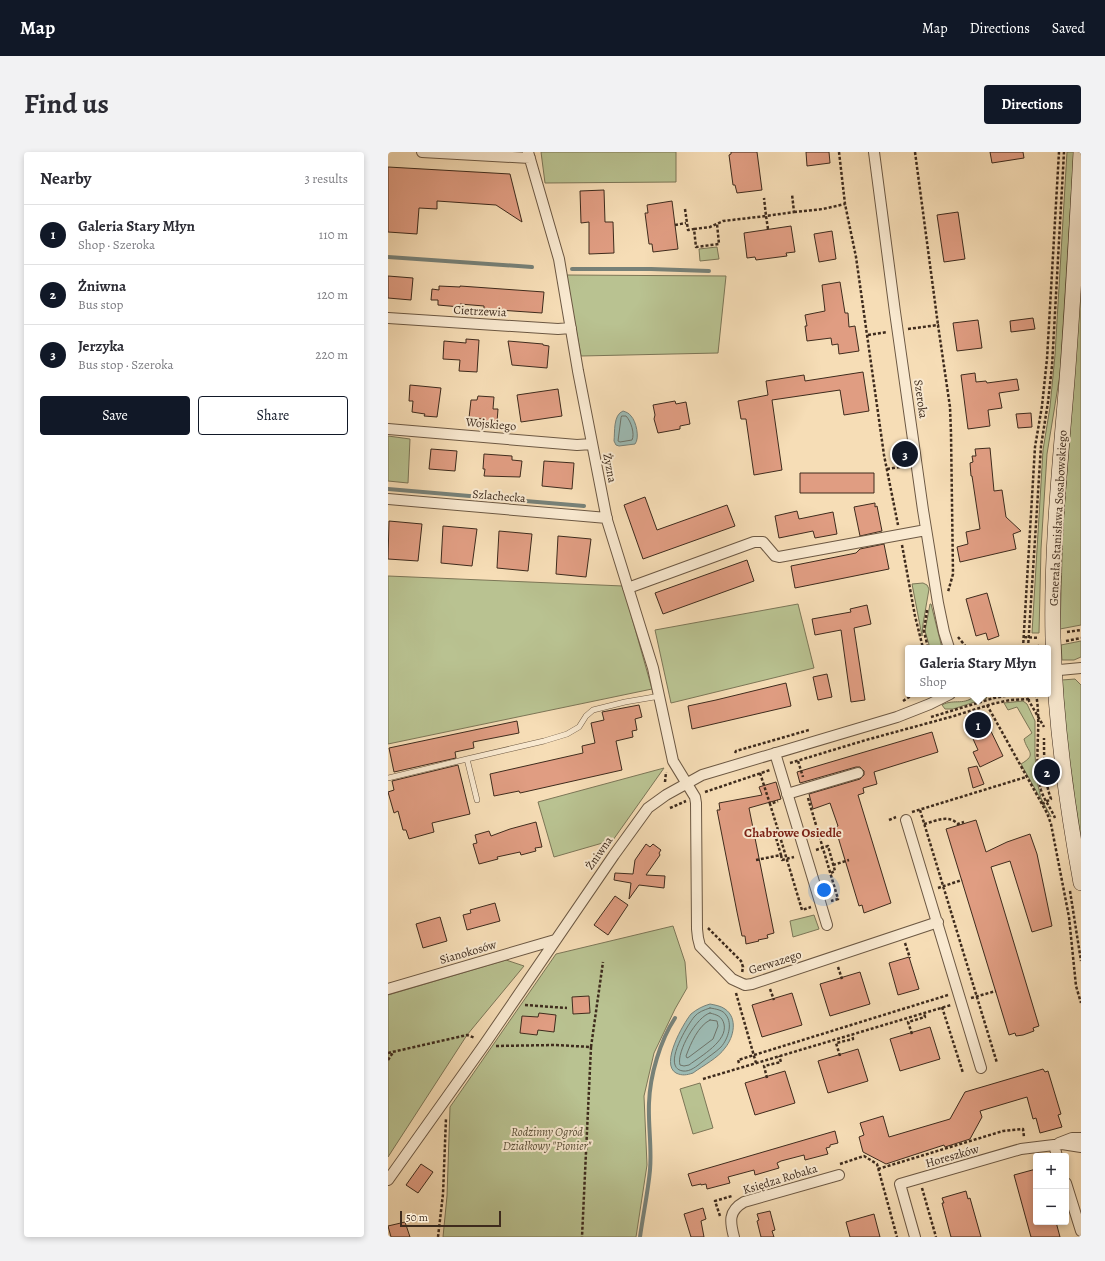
<!DOCTYPE html>
<meta charset="utf-8">
<style>
body{margin:0;font-family:Alegreya,serif;background:#f2f2f3;color:#2b2b33}
.controls{position:absolute;right:12px;bottom:12px;display:grid;overflow:hidden;border-radius:4px;box-shadow:0 2px 6px #0003}
.controls button{width:36px;height:36px;display:grid;place-items:center;padding:0;border:0;border-bottom:1px solid #e1e1e2;background:#fff;color:#2b2b33;font:20px sans-serif}
.scale{position:absolute;left:12px;bottom:10px;width:101px;box-sizing:border-box;padding-left:4px;border:2px solid #3e2b1d;border-top:0;font-size:11px;line-height:14px;white-space:nowrap;color:#3e2b1d;-webkit-text-stroke:3px #f9e9d0;paint-order:stroke}
.you{position:absolute;left:436px;top:738px;width:14px;height:14px;margin:-10px;border:3px solid #fff;border-radius:50%;background:#1a73e8;box-shadow:0 0 0 6px #1a73e833}
.badge{display:grid;place-items:center;width:26px;height:26px;border-radius:50%;background:#111827;color:#fff;font-size:13px;font-weight:700}
.pin{position:absolute;translate:-50% -50%;border:2px solid #fff;box-shadow:0 1px 4px #0006}
.popup{position:absolute;left:517px;top:493px;width:146px;height:52px;box-sizing:border-box;display:grid;place-content:center;border-radius:4px;background:#fff;filter:drop-shadow(0 1px 3px #0005);font-size:13px;white-space:nowrap;color:#7c7c81}
.popup b{font-size:15px;color:#2b2b33}
.popup::after{content:'';position:absolute;left:50%;top:100%;margin-left:-8px;border:8px solid transparent;border-top-color:#fff}
.list{margin:0;padding:0;list-style:none}
h2{display:flex;justify-content:space-between;align-items:center;height:52px;margin:0;padding:0 16px;font-size:17px}
h2 small{font-size:13px;font-weight:400;color:#7c7c81}
.list li{display:grid;grid-template-columns:26px 1fr auto;gap:12px;align-items:center;box-sizing:border-box;height:60px;padding:0 16px;border-top:1px solid #e1e1e2}
.list b{display:block;font-size:15px;white-space:nowrap}
.list p{margin:0;font-size:13px;white-space:nowrap;color:#7c7c81}
.list em{font-size:13px;font-style:normal;color:#7c7c81}
.actions{display:flex;gap:8px;padding:12px 16px}
.actions a{flex:1;padding:9px 0;border:1px solid #111827;border-radius:4px;text-align:center;font-size:14px;color:#111827}
.actions .main{background:#111827;color:#fff}
.map{position:relative;flex:none;width:693px;height:1085px;overflow:hidden;border-radius:4px}
header{display:flex;align-items:center;gap:24px;box-sizing:border-box;height:56px;padding:0 20px;background:#111827;color:#fff}
header strong{font-size:19px}
nav{display:flex;gap:22px;margin-inline-start:auto;font-size:14px}
.intro{display:flex;align-items:center;justify-content:space-between;box-sizing:border-box;height:96px;padding:0 24px}
h1{margin:0;font-size:28px}
.button{padding:10px 18px;border-radius:4px;background:#111827;color:#fff;font-size:14px;font-weight:700}
main{display:flex;gap:24px;padding:0 24px}
aside{flex:1;background:#fff;border-radius:4px;box-shadow:0 2px 6px #0003}
.map>svg:first-child{display:block}
.green{fill:#b9c291;stroke:#7c7657}
.water{fill:#9dbbb4;stroke:#778178}
.lines{fill:none;stroke-linecap:round;stroke-linejoin:round}
.shore{stroke:#6e7368;stroke-width:1}
.stream{stroke:#778178;stroke-width:4}
.building{fill:#e09d82;stroke:#3e2b1d}
.service-casing{stroke:#6c5843;stroke-width:6}
.minor-casing{stroke:#6c5843;stroke-width:12}
.secondary-casing{stroke:#3e2b1d;stroke-width:16}
.path{stroke:#3e2b1d;stroke-width:2.5;stroke-dasharray:3 2;stroke-linecap:butt}
.service{stroke:#f9e9d0;stroke-width:5}
.minor{stroke:#f9e9d0;stroke-width:10}
.secondary{stroke:#f9e9d0;stroke-width:15}
.labels{text-anchor:middle;dominant-baseline:central;stroke-width:4;stroke-linejoin:round;paint-order:stroke}
.street-label{font-size:12px;fill:#3e2b1d;stroke:#f9e9d0}
.park-label{font-size:12px;font-style:italic;fill:#5d513a;stroke:#f9e9d0}
.neighbourhood-label{font-size:13px;font-weight:bold;fill:#7a1f14;stroke:#f9e9d0}
</style>
<header>
<strong>Map</strong>
<nav><a>Map</a><a>Directions</a><a>Saved</a></nav>
</header>
<div class="intro"><h1>Find us</h1><a class="button">Directions</a></div>
<main>
<aside>
<h2>Nearby<small>3 results</small></h2>
<ul class="list">
<li><span class="badge">1</span><div><b>Galeria Stary Młyn</b><p>Shop · Szeroka</p></div><em>110 m</em></li>
<li><span class="badge">2</span><div><b>Żniwna</b><p>Bus stop</p></div><em>120 m</em></li>
<li><span class="badge">3</span><div><b>Jerzyka</b><p>Bus stop · Szeroka</p></div><em>220 m</em></li>
</ul>
<div class="actions"><a class="main">Save</a><a>Share</a></div>
</aside>
<div class="map">
<svg width="693" height="1085" viewBox="0 0 693 1085">
<rect width="100%" height="100%" fill="#f6ddb6"/>
<filter id="stains"><feTurbulence type="fractalNoise" baseFrequency=".005" numOctaves="4"/><feColorMatrix values="0 0 0 0 .2 0 0 0 0 .09 0 0 0 0 .02 0 0 0 .5 -.17"/></filter>
<radialGradient id="worn" r=".72"><stop offset=".6" stop-color="#630" stop-opacity="0"/><stop offset="1" stop-color="#630" stop-opacity=".3"/></radialGradient>
<path class="green" d="M153 0H288V30L157 31Z
M679 0H686L672 222 659 302 653 397 651 481H644L655 298 662 255 667 203Z
M329 95 331 107 312 109 311 97Z
M178 123 338 124 330 201 193 204Z
M693 123V473L672 477 675 373Z
M0 284 22 287 20 331 0 329Z
M0 424 235 434 264 537 0 592Z
M535 431 539 433 541 437 535 472 534 484 524 432Z
M410 452 426 516 283 551 267 478Z
M542 452H543L554 496H542L537 479Z
M693 489V505L686 508H674L673 493Z
M687 527 693 533V691L679 598 674 528Z
M589 542H595L599 546 565 557H557L554 553C567 546 576 555 589 542Z
M635 549 639 552 647 569V603L649 629 653 646 663 665 633 612C650 602 639 600 636 587L644 581 629 555 620 558 616 551Z
M276 616 225 688 166 705 150 650Z
M426 763 431 777 405 785 402 769Z
M285 774 297 810 299 836 287 857 266 901 256 944 259 1013 248 1085H55L59 1044 62 955 168 802Z
M118 808 136 814 79 883 0 1005V843Z
M312 931 325 976 305 982 292 937Z"/>
<path class="water" d="M235 259C238 260 241 261 243 264 248 269 252 286 247 292L231 294 228 293 226 289C227 280 225 263 235 259Z
M322 852C327 853 333 854 337 857 350 866 346 885 337 896 330 906 316 913 305 921 299 923 294 924 288 921 272 912 295 872 303 862 309 857 315 854 322 852Z"/>
<g class="lines">
<path class="shore" d="M234 264H238C243 269 247 282 244 288L232 290 230 289 233 266Z
M322 856C328 857 335 858 338 863 345 872 340 887 333 895 328 900 320 905 314 910 309 914 302 920 295 919 273 916 299 874 306 865 310 860 316 858 322 856Z
M322 861C329 863 334 864 336 872 340 889 313 904 301 913L296 914 292 913C288 900 309 864 322 861Z
M322 868 329 869 330 874 325 887 301 905 299 906 298 904C303 891 310 874 322 868Z"/>
<path class="stream" d="M0 105 144 115
M184 117H263L321 119
M0 337 196 354
M252 1085C255 1063 260 1040 262 1018 264 996 260 973 261 951 262 923 272 889 287 866"/>
</g>
<path class="building" d="M343 0H369L374 38 349 41 347 33H345L341 3 343 2Z
M418 0H441L442 11 419 14Z
M602 0H635L636 6 604 11Z
M0 15 122 22 134 70 108 53 49 49V57L31 56 29 82 0 80Z
M216 38 217 70H225L226 101 201 102V70L193 71 192 39Z
M284 49 290 97 265 100 264 92H261L257 61H260L259 53Z
M570 60 577 107 556 110 549 63Z
M403 74 407 100 398 101 399 104 368 108 367 105 359 106 356 81Z
M444 79 448 107 431 110 426 82Z
M0 124 25 126 23 148 0 146Z
M452 130 457 161H460L461 175 467 174 471 199 451 202 450 192 444 193 443 186 419 189 417 174H419L417 163 437 159 434 133Z
M51 134 72 135V134L156 140 154 161 96 157V154L72 152V155L50 153V148H43L44 137 51 138Z
M645 166 647 177 623 180 622 169Z
M590 168 594 196 569 199 565 171Z
M78 187 91 188 89 220 71 219 72 208 55 207 56 189 78 191Z
M120 189 155 192V193L161 194 159 216 124 213Z
M475 220 481 259 456 263 452 238 384 248 394 318 366 323 358 267H353L350 249 380 243 378 229 416 223 417 229Z
M587 221 588 230 598 229 599 231 629 227 631 238 611 241 614 256 600 258 602 274 580 277 573 223Z
M22 233 53 236 49 265 36 264 37 262 24 260 25 249H21Z
M170 237 174 264 133 270 129 243Z
M90 244 106 245 105 257H110L109 270 95 269 96 267 81 266 83 248H89Z
M287 249 288 252 298 250 302 272 292 274V277L270 281 266 267 267 263 265 253Z
M643 261 644 275 630 276 628 262Z
M602 296 606 339 614 338 618 365 633 379 625 382 628 397 572 410 569 395 580 392 578 380 592 377 584 324H583L582 311 585 310 584 304H588L587 297Z
M43 297 69 299 67 319 41 317Z
M96 302 124 304V308L134 309 132 325 96 324 97 317H95Z
M156 309 186 311 184 337 154 334Z
M412 321H486V341H412Z
M257 345 269 378 339 353 347 374 255 407 236 353Z
M487 351V355L489 354 494 379 472 384 466 355Z
M409 359 411 367 445 360 449 382 427 386 425 379 391 386 387 364Z
M1 369 34 372 30 409 0 407Z
M55 374 89 377 84 414 53 411Z
M111 379 144 382 140 419 109 416Z
M170 384 203 387 198 425 168 422Z
M496 392 501 417 407 436 403 414 468 401 472 397Z
M359 408 366 429 275 462 267 441Z
M599 441 611 484 600 488 598 481 588 484 578 447Z
M479 453 483 472 466 476 477 548 463 550 453 478 427 483 424 467 463 460 462 457Z
M439 522 444 545 430 548 425 525Z
M398 531 403 554 304 577 300 554 328 548Z
M251 553 254 565 247 567 249 578 244 579 245 585 228 589 234 618 132 641 131 639 106 644 102 622 195 601 194 594 207 591 203 571 216 568 214 560Z
M595 563 615 604 592 615 585 600 590 598 578 571Z
M129 569 131 581 85 590 86 596 67 600 68 606 6 620 1 596Z
M544 580 550 600 486 620 489 632 475 636 476 641 470 643 503 751 476 761 474 753 471 754 447 675 450 674 442 651 425 657 421 642 472 627 476 623V619L472 615H468L412 631 409 620Z
M70 613 82 662 44 671 46 680 21 687 18 678H15L10 659 6 661 0 640 6 638 4 629Z
M589 614 596 632 585 636 580 616Z
M388 630 393 647 361 656 386 781 379 783 380 786 370 788 371 789 358 792 357 784H354L349 760 329 658H332L331 651 374 643 371 635Z
M588 668 598 700 619 690 642 682 649 702 664 774 644 780 622 709 603 715 651 874 645 876 646 879 635 883 628 884 627 881 621 883 558 677Z
M148 670 154 695 147 696 148 699 133 703 132 700 109 705 110 707 91 712 85 692 89 691 87 683 101 679 103 684 122 677Z
M258 692 262 695 265 692 273 698 271 701 272 703 258 723 277 724 276 736 251 733 241 747 243 731 226 728 227 721 245 722 247 708Z
M227 744 240 753 220 783 206 773Z
M107 751 112 769 79 778 75 763 83 761 82 758Z
M52 765 59 789 35 796 28 772Z
M521 805 531 837 510 843 501 811Z
M472 820 482 852 442 864 432 832Z
M404 841 414 873 374 885 364 853Z
M201 844 202 861 185 862 184 845Z
M151 861 168 863 166 880 150 878 149 883 132 881 134 864 150 865Z
M542 875 552 907 512 919 502 887Z
M470 897 480 929 440 941 430 909Z
M655 917 657 920 660 919 673 962 670 963 674 975 652 981 648 966 645 967 639 945 592 959 594 965 582 987 557 995 556 993 498 1012 475 1000 471 985 476 983 472 971 495 964 501 985 562 967 577 940Z
M397 919 407 951 367 963 357 931Z
M447 979 450 991 442 993V995L438 996 440 1002 417 1008 416 1003 393 1009 389 1011 391 1016 367 1023 366 1018 340 1025 342 1031 319 1037 318 1032 313 1033V1032L304 1034 300 1022Z
M33 1012 45 1020 30 1041 18 1033Z
M648 1017V1070H668L672 1085H643L626 1023Z
M578 1039 580 1047 582 1046 593 1085H563L554 1051H556L554 1046Z
M315 1056 318 1067 313 1069 316 1085H303L296 1062Z
M382 1059 387 1078 384 1079 386 1085H373L369 1069 371 1068 369 1062Z
M486 1062 492 1085H462L458 1070Z
M17 1070 22 1085H3L0 1074Z"/>
<g class="lines">
<g class="service-casing">
<path id="service" d="M0 626 79 607
M89 648 79 607 156 589 179 582 191 575 198 564 205 558 237 550 272 544"/>
</g>
<g class="minor-casing">
<path id="minor" d="M34 0 142 6
M140 0 171 107 190 219 219 368 265 516 285 609 307 645 308 651 309 777 310 786 312 794 344 827 357 833 364 832 550 770
M486 0 507 160 535 358 550 451 556 480 561 496
M0 166 170 177 183 176
M0 277 189 293 204 292
M0 347 219 366
M240 436 366 390H375L387 404 391 405 538 378
M661 519 693 516
M387 601 439 773
M399 642 470 621
M518 668 593 916
M0 837 167 788
M671 991 684 986H693
M666 993 669 1004
M0 1028 96 893 226 703 260 656 278 643 314 623 509 565 542 552 562 542
M678 1031 693 1079
M346 1085C342 1070 340 1059 356 1050L451 1023
M527 1085 512 1032 633 997 674 992 693 995"/>
</g>
<g class="secondary-casing">
<path id="secondary" d="M693 0C689 76 685 152 679 228 672 313 663 401 665 486 667 569 678 649 693 731"/>
</g>
<path class="path" d="M451 0 457 52 468 105 496 303 510 373
M527 0 550 173
M297 57 300 78 306 77 308 95 331 92 329 72
M406 60 435 57 457 52
M287 73 298 71
M306 77 322 75 335 69 378 64 376 46
M380 77 378 64 406 60 404 42
M520 177 550 173 562 255 563 281 565 422 560 440
M480 183 499 180
M499 317 518 314
M514 393 527 464 535 496
M539 458 536 479 540 496
M679 480 693 478
M570 485 579 496
M636 485 651 486
M678 489 693 486
M640 495 651 494
M635 496 647 295 654 254 659 207 671 0
M640 496 653 294 660 250 664 214 676 0
M640 542 641 549 656 575
M648 542C654 574 645 606 653 638 656 648 663 656 667 666
M515 549 526 542
M599 553 659 661 663 672 681 765 688 834 693 851
M543 565 606 546 622 543 645 542
M347 601 348 599 421 578
M410 609 415 625
M402 611 478 588 566 564 604 552 622 548 641 547
M372 621 382 652
M277 630 278 620
M317 640 382 618
M420 646 450 747 443 749
M654 652 663 647C656 628 656 606 656 586
M282 656 298 649
M532 658 609 911
M524 660 638 625
M501 668 508 665
M536 672C548 669 560 662 570 672L576 670
M390 678 382 652 390 649
M428 698 440 694 447 719 443 721
M393 703 394 708 406 705
M368 708 393 703 386 679 390 678 414 758 423 755
M445 713 461 708
M550 736 574 728
M682 739 693 809
M320 776 353 809 355 815 354 821
M517 791 522 806
M450 815 454 827
M382 837 386 848
M348 841 368 911
M583 846 608 839
M137 853 179 856
M554 855 575 921
M524 882 520 870 537 865 536 861
M108 894 167 893 203 895 194 1085
M203 895 215 810
M0 901 79 883 87 886
M452 904 448 891 465 887 464 883
M0 908 6 899
M351 911 350 908 560 843
M379 926 376 914 393 910 391 904
M315 927 563 853
M452 1012 476 1004 489 1012 509 1085
M490 1017 615 979 635 977 636 985
M534 1036 548 1085
M332 1064 327 1049 344 1044
M50 1085 55 1042 58 966"/>
<use href="#service" class="service"/>
<use href="#minor" class="minor"/>
<use href="#secondary" class="secondary"/>
</g>
<g class="labels">
<g class="street-label">
<text transform="translate(92 159) rotate(3)">Cietrzewia</text>
<text transform="translate(533 247) rotate(82)">Szeroka</text>
<text transform="translate(103 272) rotate(5)">Wojskiego</text>
<text transform="translate(222 316) rotate(79)">Żyzna</text>
<text transform="translate(111 344) rotate(5)">Szlachecka</text>
<text transform="translate(670 366) rotate(-87)">Generała Stanisława Sosabowskiego</text>
<text transform="translate(211 701) rotate(-55)">Żniwna</text>
<text transform="translate(80 800) rotate(-16)">Sianokosów</text>
<text transform="translate(387 810) rotate(-18)">Gerwazego</text>
<text transform="translate(564 1004) rotate(-16)">Horeszków</text>
<text transform="translate(392 1027) rotate(-17)">Księdza Robaka</text>
</g>
<g class="park-label">
<text x="159" y="980">Rodzinny Ogród<tspan x="159" dy="14">Działkowy "Pionier"</tspan></text>
</g>
<g class="neighbourhood-label">
<text x="405" y="680">Chabrowe Osiedle</text>
</g>
</g>
<rect width="100%" height="100%" filter="url(#stains)"/>
<rect width="100%" height="100%" fill="url(#worn)"/>
</svg>
<div class="controls">
<button>+</button>
<button>−</button>
</div>
<div class="scale">50 m</div>
<div class="you"></div>
<div class="pin badge" style="left:590px;top:573px">1</div>
<div class="popup"><b>Galeria Stary Młyn</b>Shop</div>
<div class="pin badge" style="left:659px;top:620px">2</div>
<div class="pin badge" style="left:517px;top:302px">3</div>
</div>
</main>
